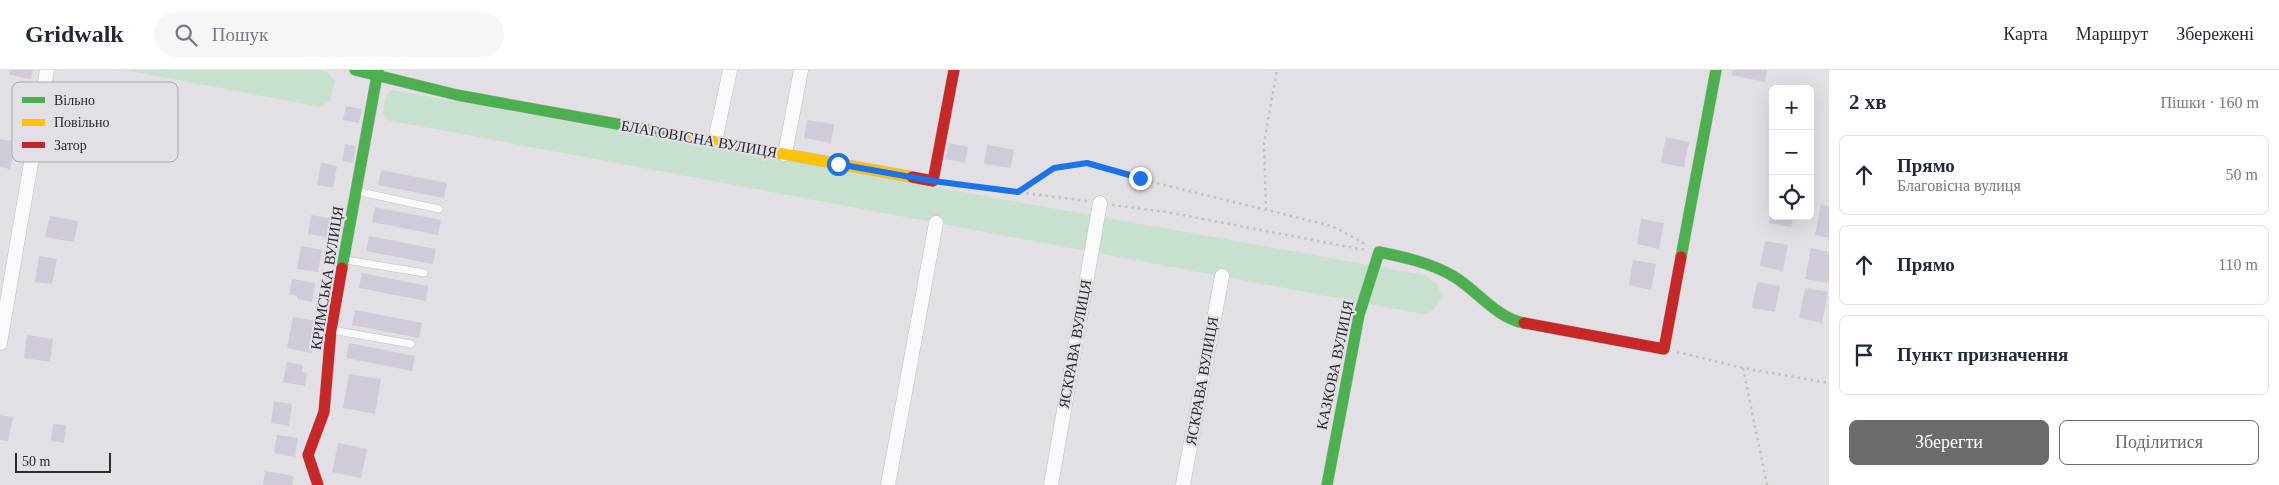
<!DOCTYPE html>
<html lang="uk">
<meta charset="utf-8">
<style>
body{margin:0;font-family:Georgia,serif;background:#f6f6f7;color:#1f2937}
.controls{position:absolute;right:15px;top:15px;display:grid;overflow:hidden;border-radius:8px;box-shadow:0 5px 20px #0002}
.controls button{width:45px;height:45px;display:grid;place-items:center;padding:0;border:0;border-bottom:1px solid #e0e1e3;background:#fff;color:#1f2937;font:25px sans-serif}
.scale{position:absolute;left:15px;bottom:12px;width:96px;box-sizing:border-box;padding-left:5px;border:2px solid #2c2a2c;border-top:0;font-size:14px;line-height:18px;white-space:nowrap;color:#2c2a2c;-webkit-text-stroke:4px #e3dfe6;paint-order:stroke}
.stop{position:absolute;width:15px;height:15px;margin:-11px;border:4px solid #1a73e8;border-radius:50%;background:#fff}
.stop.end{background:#1a73e8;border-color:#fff;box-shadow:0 1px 5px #0008}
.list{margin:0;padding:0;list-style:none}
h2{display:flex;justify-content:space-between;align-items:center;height:65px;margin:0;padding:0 20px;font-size:21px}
h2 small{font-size:16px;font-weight:400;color:#747a83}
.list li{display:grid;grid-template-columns:32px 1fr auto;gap:15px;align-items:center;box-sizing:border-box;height:80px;margin:0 10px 10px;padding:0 10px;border:1px solid #e0e1e3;border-radius:8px}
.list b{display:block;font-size:19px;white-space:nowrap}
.list p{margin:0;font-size:16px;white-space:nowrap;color:#747a83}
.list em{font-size:16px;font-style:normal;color:#747a83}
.actions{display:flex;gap:10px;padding:15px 20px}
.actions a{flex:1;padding:11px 0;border:1px solid #6c6a6d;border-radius:8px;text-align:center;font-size:18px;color:#6c6a6d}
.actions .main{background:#6c6a6d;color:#fff}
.icon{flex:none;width:28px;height:28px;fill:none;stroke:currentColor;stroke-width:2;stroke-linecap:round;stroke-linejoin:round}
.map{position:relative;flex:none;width:1829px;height:415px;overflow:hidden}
header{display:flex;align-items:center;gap:30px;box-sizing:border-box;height:70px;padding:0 25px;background:#fff;border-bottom:1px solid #e0e1e3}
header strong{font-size:24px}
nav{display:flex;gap:28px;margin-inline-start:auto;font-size:18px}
.search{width:350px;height:45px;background:#f6f6f7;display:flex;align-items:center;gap:12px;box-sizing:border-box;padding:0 18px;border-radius:28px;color:#747a83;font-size:19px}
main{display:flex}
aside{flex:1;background:#fff}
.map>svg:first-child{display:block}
.green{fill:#c7e1ce}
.building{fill:#d1cad8}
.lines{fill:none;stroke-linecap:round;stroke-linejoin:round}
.lane-casing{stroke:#c1bfc2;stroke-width:8}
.street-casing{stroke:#c1bfc2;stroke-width:15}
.fast-casing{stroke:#c1bfc2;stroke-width:12}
.slow-casing{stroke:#c1bfc2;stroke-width:12}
.jam-casing{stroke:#c1bfc2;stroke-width:12}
.path{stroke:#c1c0c2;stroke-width:2.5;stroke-dasharray:2.5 4;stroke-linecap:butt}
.lane{stroke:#fbfafb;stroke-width:7}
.street{stroke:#fbfafb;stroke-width:14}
.fast{stroke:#4caf50;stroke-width:11}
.slow{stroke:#ffc107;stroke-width:11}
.jam{stroke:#c62828;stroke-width:11}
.route{stroke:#1a73e8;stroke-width:6}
.labels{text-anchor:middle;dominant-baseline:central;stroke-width:4.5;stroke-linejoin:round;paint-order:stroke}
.street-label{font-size:15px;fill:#2c2a2c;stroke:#e3dfe6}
.key{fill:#e3dfe6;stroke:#aca9ae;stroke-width:1}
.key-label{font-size:14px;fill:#2c2a2c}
</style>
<header>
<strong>Gridwalk</strong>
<div class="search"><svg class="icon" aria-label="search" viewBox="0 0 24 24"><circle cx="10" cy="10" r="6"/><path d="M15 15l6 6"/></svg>Пошук</div>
<nav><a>Карта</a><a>Маршрут</a><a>Збережені</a></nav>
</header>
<main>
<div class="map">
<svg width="1829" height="415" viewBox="0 0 1829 415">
<rect width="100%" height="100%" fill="#e3e0e5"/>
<path class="green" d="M125 0H316L328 2 335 11 330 31 321 37Z
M392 20 1425 205 1437 214 1442 226 1434 240 1423 244 387 50 383 43 386 25Z"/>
<path class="building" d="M10 0H33L31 9 9 5Z
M1733 0H1767L1765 12 1731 5Z
M346 36 362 39 359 53 343 50Z
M807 50 834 54 831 73 804 68Z
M1666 67 1689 72 1684 97 1661 93Z
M0 69 16 72 10 99 0 97Z
M949 73 968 77 965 93 945 89Z
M345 74 356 76 353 93 342 91Z
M987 75 1014 80 1011 98 984 94Z
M321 93 337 96 333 118 317 115Z
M381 100 447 113 444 128 378 115Z
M1821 135 1829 136V168L1815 165Z
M1772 136 1773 146H1794L1791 157 1769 153Z
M375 137 441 150 438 165 372 152Z
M311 145 334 149 330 168 308 164Z
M50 146 78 151 74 172 45 167Z
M1641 149 1664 153 1659 179 1637 174Z
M369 166 436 179 433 194 366 181Z
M1765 171 1788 175 1783 201 1760 196Z
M301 176 322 180 318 202 297 199Z
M1811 178 1829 182V213L1805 209Z
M39 186 57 189 52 214 35 212Z
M1633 190 1656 194 1651 220 1629 215Z
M362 203 428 216 426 231 359 218Z
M292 209 315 213 312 232 297 229V226L289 224Z
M1757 212 1780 216 1775 242 1752 238Z
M1805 218 1828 222 1822 253 1799 248Z
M355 240 422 253 419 268 352 255Z
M293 247 318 251 312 283 287 278Z
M27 265 53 269 50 292 24 288Z
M349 273 415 286 412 301 346 288Z
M287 292 303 295 302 302 307 303 305 316 283 312Z
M349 304 381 309 375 344 343 338Z
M274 331 292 334 289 356 271 353Z
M0 345 13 347 8 371 0 370Z
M53 354 66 355 64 373 51 371Z
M277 365 298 368 295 387 274 383Z
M338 373 367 379 361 408 332 402Z
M265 401 294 406 292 415H263Z"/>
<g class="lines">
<g class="lane-casing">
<path id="lane" d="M356 121 439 139
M346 190 424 203
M332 260 411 274"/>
</g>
<g class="street-casing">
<path id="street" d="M715 71 730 0
M785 84 801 0
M0 273 47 0
M888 415 936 153
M1051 415 1100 133
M1183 415 1222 206"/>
</g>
<g class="fast-casing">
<path id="fast" d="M355 0 457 25 678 65
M1681 187 1716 0
M342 198 378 0
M1327 415 1359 245 1379 182C1404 187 1431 193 1453 206 1477 220 1496 248 1524 253"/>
</g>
<g class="slow-casing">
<path id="slow" d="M678 65 912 107"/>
</g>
<g class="jam-casing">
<path id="jam" d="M912 107 933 111 954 0
M1524 253 1664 279 1681 187
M318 415 308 385 324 342 331 260 342 198"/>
</g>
<path class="path" d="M949 113 1087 131
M1018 122 1054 98 1087 93 1140 109 1332 156 1367 175
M1112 135 1167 142 1365 180
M1266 140 1264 73 1277 0
M1677 282 1743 298 1829 313
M1743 298 1767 415"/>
<use href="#lane" class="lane"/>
<use href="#street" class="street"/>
<use href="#fast" class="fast"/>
<use href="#slow" class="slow"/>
<use href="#jam" class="jam"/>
</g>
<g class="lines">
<path class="route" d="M838 94 933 111 1018 122 1054 98 1087 93 1140 108"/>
</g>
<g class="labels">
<g class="street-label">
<text transform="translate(699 69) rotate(10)">БЛАГОВІСНА ВУЛИЦЯ</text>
<text transform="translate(327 208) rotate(-81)">КРИМСЬКА ВУЛИЦЯ</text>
<text transform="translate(1075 274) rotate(-80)">ЯСКРАВА ВУЛИЦЯ</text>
<text transform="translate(1335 295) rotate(-78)">КАЗКОВА ВУЛИЦЯ</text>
<text transform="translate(1202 311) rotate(-80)">ЯСКРАВА ВУЛИЦЯ</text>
</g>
</g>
<rect x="12" y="12" width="166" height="80" rx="8" class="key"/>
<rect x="22" y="27" width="23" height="6" fill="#4caf50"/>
<rect x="22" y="49" width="23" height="7" fill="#ffc107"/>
<rect x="22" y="72" width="23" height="6" fill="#c62828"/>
<g class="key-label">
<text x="54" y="35">Вільно</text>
<text x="54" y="57">Повільно</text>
<text x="54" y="80">Затор</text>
</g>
</svg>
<div class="controls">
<button>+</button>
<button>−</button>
<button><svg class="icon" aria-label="locate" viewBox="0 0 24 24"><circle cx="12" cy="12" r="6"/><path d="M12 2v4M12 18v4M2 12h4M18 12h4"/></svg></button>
</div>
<div class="scale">50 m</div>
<div class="stop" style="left:838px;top:94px"></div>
<div class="stop end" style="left:1140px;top:108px"></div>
</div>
<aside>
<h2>2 хв<small>Пішки · 160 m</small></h2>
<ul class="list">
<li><svg class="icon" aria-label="ahead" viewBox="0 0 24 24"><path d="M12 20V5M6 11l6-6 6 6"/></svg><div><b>Прямо</b><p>Благовісна вулиця</p></div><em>50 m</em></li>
<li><svg class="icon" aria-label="ahead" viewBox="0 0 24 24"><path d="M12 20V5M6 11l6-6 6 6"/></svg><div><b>Прямо</b></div><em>110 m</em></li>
<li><svg class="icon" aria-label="arrive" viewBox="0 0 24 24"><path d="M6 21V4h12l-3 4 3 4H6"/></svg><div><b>Пункт призначення</b></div></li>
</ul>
<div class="actions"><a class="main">Зберегти</a><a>Поділитися</a></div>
</aside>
</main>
